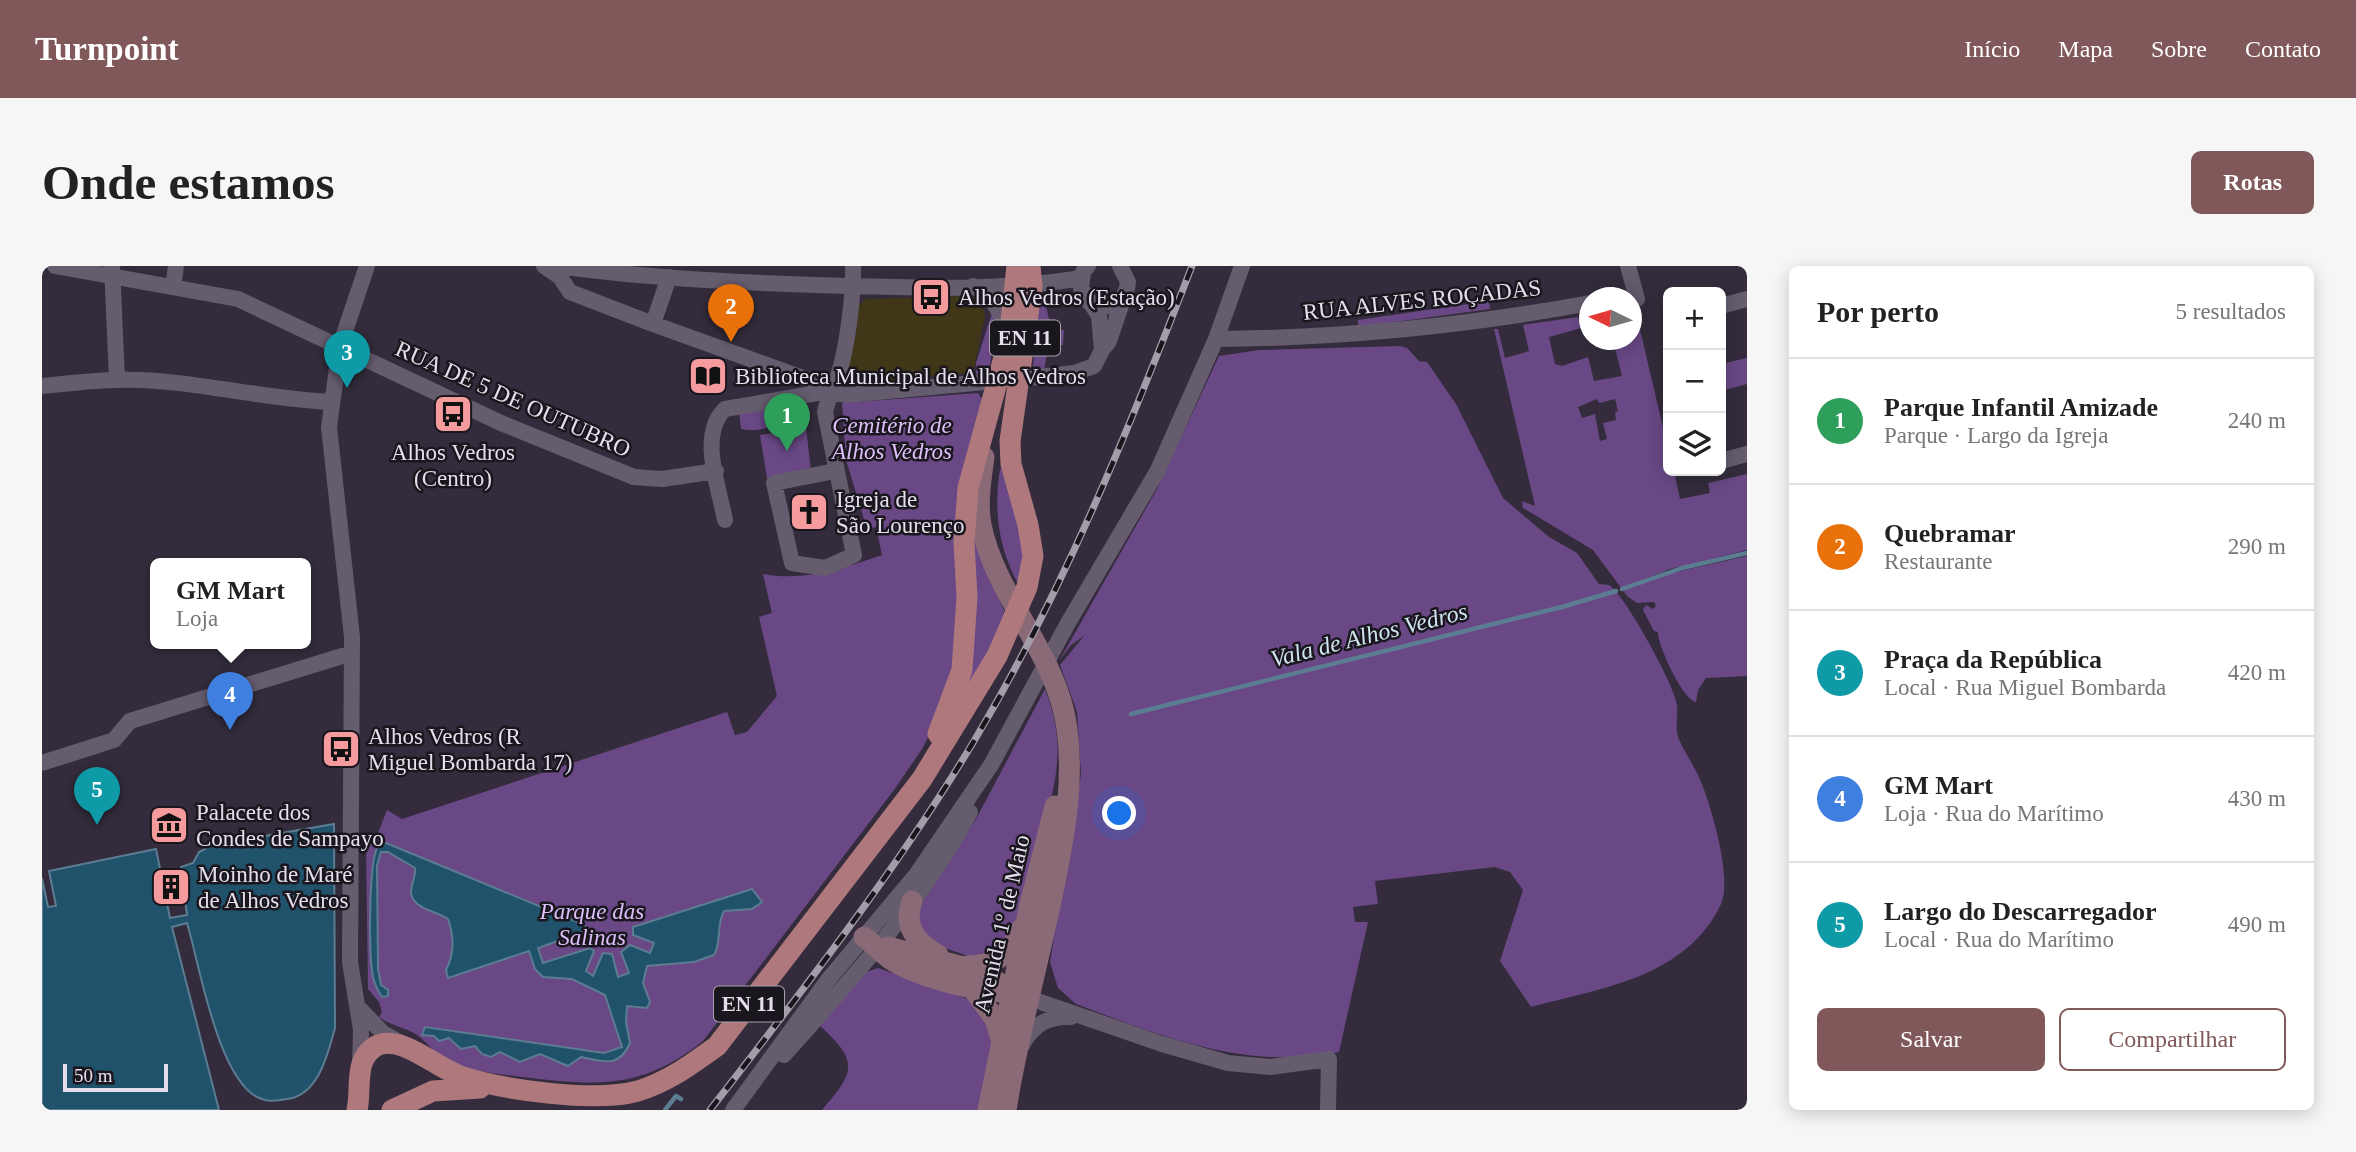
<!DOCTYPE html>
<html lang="pt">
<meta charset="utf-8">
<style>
body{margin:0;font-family:Georgia,serif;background:#f6f6f6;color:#222}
.controls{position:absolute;right:21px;top:21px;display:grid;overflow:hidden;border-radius:10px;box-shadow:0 4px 18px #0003}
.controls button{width:63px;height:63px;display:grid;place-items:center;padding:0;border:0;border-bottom:2px solid #e0e0e0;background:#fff;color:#222;font:35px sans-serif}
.compass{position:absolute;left:1537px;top:21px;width:63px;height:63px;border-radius:50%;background:#fff;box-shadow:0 4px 18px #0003;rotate:275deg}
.scale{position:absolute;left:21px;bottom:18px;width:105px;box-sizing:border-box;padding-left:7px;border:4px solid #e4dfea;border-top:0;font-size:19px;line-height:24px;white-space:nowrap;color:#e4dfea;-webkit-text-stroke:5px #1a161d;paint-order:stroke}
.you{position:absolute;left:1078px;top:548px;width:24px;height:24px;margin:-18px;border:5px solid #fff;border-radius:50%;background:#1a73e8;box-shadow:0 0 0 10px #1a73e833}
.badge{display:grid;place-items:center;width:46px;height:46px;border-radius:50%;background:#815859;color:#fff;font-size:23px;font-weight:700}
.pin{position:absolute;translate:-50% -58px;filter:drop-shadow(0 2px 4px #0008)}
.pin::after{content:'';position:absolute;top:37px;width:24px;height:21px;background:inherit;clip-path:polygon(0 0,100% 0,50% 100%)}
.popup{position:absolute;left:108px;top:292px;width:161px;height:91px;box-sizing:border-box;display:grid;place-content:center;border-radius:10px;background:#fff;filter:drop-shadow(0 2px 5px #0005);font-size:23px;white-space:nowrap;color:#767676}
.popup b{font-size:26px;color:#222}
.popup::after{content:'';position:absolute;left:50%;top:100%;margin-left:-14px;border:14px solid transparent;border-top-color:#fff}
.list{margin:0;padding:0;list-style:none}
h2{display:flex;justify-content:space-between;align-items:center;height:91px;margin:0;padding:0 28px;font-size:30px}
h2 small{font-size:23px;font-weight:400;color:#767676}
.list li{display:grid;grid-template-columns:46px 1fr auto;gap:21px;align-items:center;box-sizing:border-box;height:126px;padding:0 28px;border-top:2px solid #e0e0e0}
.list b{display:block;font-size:26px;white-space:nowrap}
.list p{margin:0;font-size:23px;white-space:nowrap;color:#767676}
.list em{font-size:23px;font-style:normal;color:#767676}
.actions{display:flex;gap:14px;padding:21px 28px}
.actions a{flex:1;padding:16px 0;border:2px solid #815859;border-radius:10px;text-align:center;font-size:24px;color:#815859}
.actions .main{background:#815859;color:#fff}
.icon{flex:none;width:38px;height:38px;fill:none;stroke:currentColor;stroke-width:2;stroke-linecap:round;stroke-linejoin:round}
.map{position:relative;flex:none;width:1705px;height:844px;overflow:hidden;border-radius:10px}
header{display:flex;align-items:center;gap:42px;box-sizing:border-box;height:98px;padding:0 35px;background:#815859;color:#fff}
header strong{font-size:33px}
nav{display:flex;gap:38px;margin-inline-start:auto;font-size:24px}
.intro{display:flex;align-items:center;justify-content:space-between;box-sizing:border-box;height:168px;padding:0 42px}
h1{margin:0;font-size:49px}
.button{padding:18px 32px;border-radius:10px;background:#815859;color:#fff;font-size:24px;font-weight:700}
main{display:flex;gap:42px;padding:0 42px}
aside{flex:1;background:#fff;border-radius:10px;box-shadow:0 4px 18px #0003}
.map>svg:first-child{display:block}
.green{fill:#694885;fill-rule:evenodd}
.sand{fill:#3f3717}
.water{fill:#21526b;stroke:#5c7c91;stroke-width:2}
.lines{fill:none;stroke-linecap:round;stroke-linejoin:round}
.stream{stroke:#5c7c91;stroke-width:4.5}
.street{stroke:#655c6e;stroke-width:16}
.secondary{stroke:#8a6a76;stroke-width:21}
.primary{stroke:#ae787d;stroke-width:21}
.rail-casing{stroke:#a39daa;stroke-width:7}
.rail{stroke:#1a161d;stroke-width:4.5;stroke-dasharray:13;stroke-linecap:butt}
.labels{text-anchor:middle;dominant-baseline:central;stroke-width:5;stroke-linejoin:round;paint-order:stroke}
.shield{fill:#1a161d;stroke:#a7a3ac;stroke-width:2}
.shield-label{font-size:21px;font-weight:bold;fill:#e4dfea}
.poi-label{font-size:23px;fill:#e4dfea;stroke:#1a161d;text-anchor:start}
.street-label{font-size:23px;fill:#e4dfea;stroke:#1a161d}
.park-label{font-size:23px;font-style:italic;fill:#ddbff9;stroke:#1a161d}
.water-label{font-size:24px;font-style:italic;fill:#cfe4f0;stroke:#1a161d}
</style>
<header>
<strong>Turnpoint</strong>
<nav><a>Início</a><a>Mapa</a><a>Sobre</a><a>Contato</a></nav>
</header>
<div class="intro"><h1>Onde estamos</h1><a class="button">Rotas</a></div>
<main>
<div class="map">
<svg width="1705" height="844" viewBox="0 0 1705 844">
<rect width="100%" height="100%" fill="#342c3c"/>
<path class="green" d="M1447 35 1448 43 1316 61V54Z
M1003 37 1007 53 1016 54V64H1022L1021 79H1014L1013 88H1005L1002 105 990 107 994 73 992 39Z
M1590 42H1593L1626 183V205H1632L1638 233 1668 227 1666 217 1705 208V284L1628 303 1603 313 1705 290V410L1664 412 1656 424 1654 436C1640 433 1615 377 1616 366L1612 365 1601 344 1604 339 1611 343 1614 340 1612 336 1595 337 1585 330 1551 284 1481 242 1480 235 1493 240 1452 63H1456L1463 92 1487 85 1481 59 1536 51 1539 62 1507 71 1513 98 1520 100 1546 91 1552 115 1580 110 1571 74H1590ZM1555 133 1557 137 1573 133 1576 145 1573 146 1574 154 1561 157 1565 173 1558 175 1553 148 1540 152 1536 141Z
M950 47 955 51 948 99 946 106 934 108V97Z
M1358 80 1365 82 1377 95 1385 96 1414 138 1461 232 1507 271 1535 287 1557 318C1558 318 1566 319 1567 319 1583 329 1633 420 1635 439 1636 451 1633 459 1636 471 1641 484 1650 496 1656 509 1668 534 1691 613 1679 638 1644 712 1559 722 1489 741L1458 695 1481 624 1468 606 1453 601 1333 615 1336 638 1311 641 1313 656H1326L1297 786C1204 805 1119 770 1034 738L1016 722 1008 696 1039 508 1035 446 1018 399 1042 370 1029 379 1017 395 1115 223 1177 90 1217 84Z
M1705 92V118L1679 125V98Z
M936 127 940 133 916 381 897 450 880 483 852 524 661 775C600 824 554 820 480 811 457 808 429 806 407 796 393 790 387 777 375 769 363 761 349 760 337 751L340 746 337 736 326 723 324 578 334 572 345 544 360 553 685 446 693 469 705 466 735 430 717 351 730 347 721 308C763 316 801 302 840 289L834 261 825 263 804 194 800 137Z
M760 139 761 143C742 155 722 168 699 163L697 145Z
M764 162 769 205 725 212 718 169Z
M958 203 964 204 983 272 979 323C957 285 951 247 958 203Z
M928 242 948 314 965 351 922 432Z
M1003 423C1027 484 1012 522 996 582 987 616 978 648 965 681L929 691 888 677 873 647 934 553Z
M836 702 932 735 951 767 938 844H780C812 807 818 796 779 761L778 757 821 707Z"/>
<path class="sand" d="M930 30 939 34 943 50 931 107 804 118 817 39 823 33Z"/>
<path class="water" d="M292 558 293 762C286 787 277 829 245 833 238 834 229 836 223 834 177 825 157 695 145 657L130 661 177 844H0V612L6 641 14 640 7 605 114 583 128 652 145 649 139 601 151 597 157 586 171 579Z
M344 577 543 659V665L496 682 501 697 548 682 552 685 544 705 551 710 561 687 570 688 576 711 587 707 579 686 588 679 608 687 612 677 591 669V661L710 623 720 636 710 643 682 645C674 659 680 675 672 689L652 696 605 700 601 717 608 736 605 742 585 740 584 756 588 777C577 802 562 796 539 791L526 800 498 788 478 796 458 786 449 791 440 788 433 780 419 783 407 772 397 775 392 770 380 769 383 761 562 787 580 781 563 729 530 713 501 711 493 703 487 685 406 712 404 704C413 687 412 670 406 653 395 645 370 643 369 626 369 618 374 611 373 602L346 586H339L335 600 336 703 339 719 346 724V730L340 731C336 725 333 719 331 711 327 690 326 596 336 580Z"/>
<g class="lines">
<path class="stream" d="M1580 323 1640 302 1705 287
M1089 448 1520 341 1574 325
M623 844 634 830 639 833"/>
<path class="street" d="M13 0 196 33 459 157 592 211 620 213 674 205
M70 0 75 114
M502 0 518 11 528 26 611 58 627 11
M516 0C611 13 708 17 804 20 882 22 963 25 1039 12
M1046 0 1041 6 1039 22 1057 50 1060 84 1067 75 1082 31
M1586 0 1595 33H1590
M931 20C951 32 959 45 965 67
M131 21 134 0
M1047 36C1065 47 1084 38 1086 16L1078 0
M1679 40 1705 33
M611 58 772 116 787 125
M1174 73C1300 72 1424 60 1548 37
M987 112 1032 107 1052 100 1060 84
M0 120C25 118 50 114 75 114 145 112 218 133 289 136
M1679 195 1705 188
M793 205 732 217 750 297 783 302 812 289 783 146C786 132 792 123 796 110 805 83 812 28 811 0
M683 254C677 221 656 169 683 143L787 125 804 129 943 116
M0 497 72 474 88 455 310 387
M987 732 1120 778 1186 797 1228 801 1287 793 1286 844
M317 742 341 767 359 777
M980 779C992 758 1006 750 1029 751
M742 789C809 714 880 636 928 546
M318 799 319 764 308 696 310 371 287 161 298 80 325 0
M691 844 786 714 874 609 949 499 1026 357 1116 204 1174 73 1200 0"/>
<path class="secondary" d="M942 191C939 213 935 237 939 259 954 332 1016 389 1025 463 1032 515 1023 566 1013 616 998 692 976 767 964 844
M870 635C861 661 874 676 896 689
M822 671C832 678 840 688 851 695 879 712 939 727 971 726
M846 681 939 706 972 726
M924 700C952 700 969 689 979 663
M931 723 953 753 960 776
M946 844 988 638 1013 540"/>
<path class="primary" d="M896 468 920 404 925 331 922 276 926 222 967 73 975 0
M315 844C320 823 311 793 334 780 359 767 395 803 421 811 464 824 552 837 596 825 626 816 650 798 675 780L880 513 955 390 985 321 991 290 986 259 969 198 968 175 990 20 988 0
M350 844 391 825 438 822"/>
<g class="rail-casing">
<path id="rail" d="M668 844C761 724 854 605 932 475 1022 324 1087 163 1150 0"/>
</g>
<use href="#rail" class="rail"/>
</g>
<defs>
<g id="bus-square" transform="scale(2.0125)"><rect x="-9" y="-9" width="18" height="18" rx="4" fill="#f59b9d" stroke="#1a161d"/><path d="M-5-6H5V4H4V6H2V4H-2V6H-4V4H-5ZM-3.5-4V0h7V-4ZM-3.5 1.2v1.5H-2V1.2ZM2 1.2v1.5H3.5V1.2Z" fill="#111"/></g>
<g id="library-square" transform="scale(2.0125)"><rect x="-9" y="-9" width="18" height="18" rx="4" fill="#f59b9d" stroke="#1a161d"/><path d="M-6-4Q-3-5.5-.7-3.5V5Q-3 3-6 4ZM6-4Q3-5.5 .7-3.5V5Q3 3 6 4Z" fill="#111"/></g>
<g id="church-square" transform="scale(2.0125)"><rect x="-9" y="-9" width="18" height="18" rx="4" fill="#f59b9d" stroke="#1a161d"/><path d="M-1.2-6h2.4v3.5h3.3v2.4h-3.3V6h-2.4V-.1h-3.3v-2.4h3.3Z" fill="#111"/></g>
<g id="museum-square" transform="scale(2.0125)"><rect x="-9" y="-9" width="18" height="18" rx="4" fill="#f59b9d" stroke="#1a161d"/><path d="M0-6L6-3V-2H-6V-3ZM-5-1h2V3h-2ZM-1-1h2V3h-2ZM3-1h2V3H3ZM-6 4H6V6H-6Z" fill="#111"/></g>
<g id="building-square" transform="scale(2.0125)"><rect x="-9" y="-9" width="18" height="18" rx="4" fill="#f59b9d" stroke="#1a161d"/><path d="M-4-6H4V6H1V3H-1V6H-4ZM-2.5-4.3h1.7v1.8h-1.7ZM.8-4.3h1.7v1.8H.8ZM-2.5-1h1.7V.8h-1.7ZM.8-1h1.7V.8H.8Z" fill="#111"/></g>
</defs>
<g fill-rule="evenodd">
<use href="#bus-square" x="889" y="31"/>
<use href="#library-square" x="666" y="110"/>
<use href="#bus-square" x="411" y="148"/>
<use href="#church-square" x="767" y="246"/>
<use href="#bus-square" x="299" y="483"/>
<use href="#museum-square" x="127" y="559"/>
<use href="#building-square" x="129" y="621"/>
</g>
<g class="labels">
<g class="shield">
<rect x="948" y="54.5" width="70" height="35" rx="5"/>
<rect x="672" y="720.5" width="70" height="35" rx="5"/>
</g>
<g class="shield-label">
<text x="983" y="72">EN 11</text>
<text x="707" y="738">EN 11</text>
</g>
<g class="poi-label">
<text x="916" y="31">Alhos Vedros (Estação)</text>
<text x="693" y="110">Biblioteca Municipal de Alhos Vedros</text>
<text x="411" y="186" text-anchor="middle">Alhos Vedros<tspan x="411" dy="26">(Centro)</tspan></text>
<text x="794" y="233">Igreja de<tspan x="794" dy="26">São Lourenço</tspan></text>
<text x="326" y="470">Alhos Vedros (R<tspan x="326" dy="26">Miguel Bombarda 17)</tspan></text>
<text x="154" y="546">Palacete dos<tspan x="154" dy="26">Condes de Sampayo</tspan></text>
<text x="156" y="608">Moinho de Maré<tspan x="156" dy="26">de Alhos Vedros</tspan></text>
</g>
<g class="street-label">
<text transform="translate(1380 34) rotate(-6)">RUA ALVES ROÇADAS</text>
<text transform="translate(471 133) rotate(24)">RUA DE 5 DE OUTUBRO</text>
<text transform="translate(960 658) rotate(-77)">Avenida 1º de Maio</text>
</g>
<g class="park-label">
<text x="850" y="159">Cemitério de<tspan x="850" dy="26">Alhos Vedros</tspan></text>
<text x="550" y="645">Parque das<tspan x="550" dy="26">Salinas</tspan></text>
</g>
<g class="water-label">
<text transform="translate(1327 369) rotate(-14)">Vala de Alhos Vedros</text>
</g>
</g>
</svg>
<div class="controls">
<button>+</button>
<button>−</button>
<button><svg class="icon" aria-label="layers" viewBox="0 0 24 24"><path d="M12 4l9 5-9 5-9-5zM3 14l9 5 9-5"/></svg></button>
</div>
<svg class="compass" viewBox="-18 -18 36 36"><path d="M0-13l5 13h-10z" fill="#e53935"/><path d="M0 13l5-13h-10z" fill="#767676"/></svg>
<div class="scale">50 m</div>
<div class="you"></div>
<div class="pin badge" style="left:745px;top:185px;background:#2e9e5b">1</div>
<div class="pin badge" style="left:689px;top:76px;background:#e8710a">2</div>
<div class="pin badge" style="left:305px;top:122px;background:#0f9aa8">3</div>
<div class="pin badge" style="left:188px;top:464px;background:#3f7fe0">4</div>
<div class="popup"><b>GM Mart</b>Loja</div>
<div class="pin badge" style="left:55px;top:559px;background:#0f9aa8">5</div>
</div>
<aside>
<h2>Por perto<small>5 resultados</small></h2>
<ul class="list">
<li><span class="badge" style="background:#2e9e5b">1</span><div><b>Parque Infantil Amizade</b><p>Parque · Largo da Igreja</p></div><em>240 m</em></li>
<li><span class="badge" style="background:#e8710a">2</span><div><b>Quebramar</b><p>Restaurante</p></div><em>290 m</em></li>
<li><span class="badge" style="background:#0f9aa8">3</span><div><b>Praça da República</b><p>Local · Rua Miguel Bombarda</p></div><em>420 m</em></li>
<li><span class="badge" style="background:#3f7fe0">4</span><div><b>GM Mart</b><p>Loja · Rua do Marítimo</p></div><em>430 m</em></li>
<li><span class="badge" style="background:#0f9aa8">5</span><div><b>Largo do Descarregador</b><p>Local · Rua do Marítimo</p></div><em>490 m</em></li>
</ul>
<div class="actions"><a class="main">Salvar</a><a>Compartilhar</a></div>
</aside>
</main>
